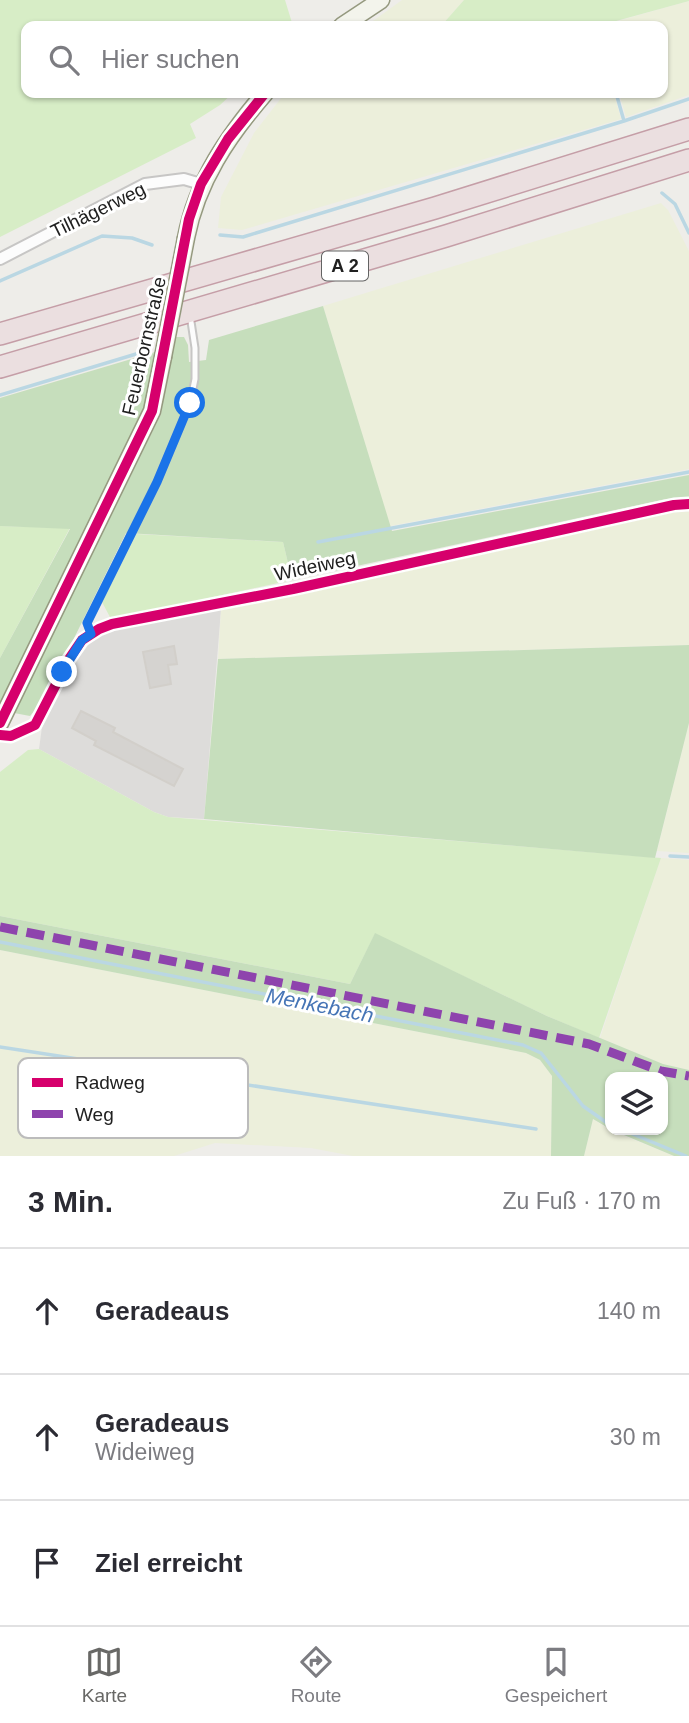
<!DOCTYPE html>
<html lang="de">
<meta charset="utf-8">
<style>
body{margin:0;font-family:Arial,sans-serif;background:#f7f7f7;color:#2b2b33}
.controls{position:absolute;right:21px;bottom:21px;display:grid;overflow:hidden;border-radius:14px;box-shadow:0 2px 5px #0004}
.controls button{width:63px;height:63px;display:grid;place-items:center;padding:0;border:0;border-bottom:2px solid #e1e1e2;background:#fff;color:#2b2b33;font:35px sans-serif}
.stop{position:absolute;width:21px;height:21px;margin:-16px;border:5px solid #1a73e8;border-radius:50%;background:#fff}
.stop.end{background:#1a73e8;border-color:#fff;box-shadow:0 2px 7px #0008}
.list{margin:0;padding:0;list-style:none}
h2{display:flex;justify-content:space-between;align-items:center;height:91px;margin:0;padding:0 28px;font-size:30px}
h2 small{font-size:23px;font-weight:400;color:#7c7c81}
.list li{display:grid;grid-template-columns:46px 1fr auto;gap:21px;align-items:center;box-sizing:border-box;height:126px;padding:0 28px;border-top:2px solid #e1e1e2}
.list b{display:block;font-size:26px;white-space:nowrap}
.list p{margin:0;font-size:23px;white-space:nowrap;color:#7c7c81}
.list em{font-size:23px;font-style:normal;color:#7c7c81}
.icon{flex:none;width:38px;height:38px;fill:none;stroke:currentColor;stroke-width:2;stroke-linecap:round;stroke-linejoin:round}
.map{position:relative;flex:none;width:689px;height:1156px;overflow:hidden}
.search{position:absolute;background:#fff;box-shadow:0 2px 5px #0004;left:21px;right:21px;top:21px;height:77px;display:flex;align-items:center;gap:18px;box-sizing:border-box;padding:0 24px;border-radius:14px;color:#7c7c81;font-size:26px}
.sheet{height:469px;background:#fff}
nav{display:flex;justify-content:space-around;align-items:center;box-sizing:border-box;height:98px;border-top:2px solid #e1e1e2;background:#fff;font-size:19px;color:#7c7c81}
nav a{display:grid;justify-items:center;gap:4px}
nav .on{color:#686866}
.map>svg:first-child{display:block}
.residential{fill:#dddcda}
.farmland{fill:#ecefdb}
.grass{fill:#d7edc6}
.forest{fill:#c6debc}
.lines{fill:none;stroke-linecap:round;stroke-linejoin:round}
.stream{stroke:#bad7e3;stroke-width:3.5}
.building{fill:#d5d3d0;stroke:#d2cfca;stroke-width:2}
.lane-casing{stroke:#c7c6c5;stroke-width:9}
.street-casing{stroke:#c7c6c5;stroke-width:14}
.secondary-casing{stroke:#95997f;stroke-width:19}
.highway-casing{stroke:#c59ea7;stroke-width:24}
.lane{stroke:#fcfcfc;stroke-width:5}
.street{stroke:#fcfcfc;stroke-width:10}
.secondary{stroke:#f3f4ec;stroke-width:16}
.highway{stroke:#ebdfe0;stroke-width:21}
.secondary-bridge-casing{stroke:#95997f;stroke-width:19;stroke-linecap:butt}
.secondary-bridge{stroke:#f3f4ec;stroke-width:16}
.quiet{stroke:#8e44ad;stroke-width:9;stroke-dasharray:18 9;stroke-linecap:butt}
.cycleway-casing{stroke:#fff;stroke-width:15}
.cycleway{stroke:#d6006c;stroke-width:10}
.route{stroke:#1a73e8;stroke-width:9}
.labels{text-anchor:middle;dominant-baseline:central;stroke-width:6;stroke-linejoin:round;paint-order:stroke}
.shield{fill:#fff;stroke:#636363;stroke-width:2}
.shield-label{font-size:18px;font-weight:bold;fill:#202020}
.street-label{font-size:19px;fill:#202020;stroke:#fff}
.water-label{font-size:21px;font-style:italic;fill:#4675b6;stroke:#fff}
.key{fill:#fff;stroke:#bcbcbc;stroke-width:2}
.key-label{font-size:19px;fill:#202020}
</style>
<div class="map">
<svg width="689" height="1156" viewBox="0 0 689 1156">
<rect width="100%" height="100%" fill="#eeede9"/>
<path class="residential" d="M221 610 204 819 168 817 154 812 39 749 42 727 75 663 92 640 105 632Z"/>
<path class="farmland" d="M402 0H464L441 26H366Z
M689 1V95L626 117 619 93H663V26H600Z
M285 93H614L621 119 242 230 218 228 221 197 254 133Z
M661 203 668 210 689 251V469L390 526 323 306Z
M689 508V645L218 659 221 610Z
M689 723V853L657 851Z
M661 858 689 860V1070L663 1064 600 1038Z
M0 950 526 1053 540 1060 552 1076 551 1156H353L311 1148 215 1143 174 1156H0Z
M593 1119 610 1130 674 1156H584Z"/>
<path class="grass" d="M0 0H285L293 26H26V93H233L220 105 190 124 196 138 0 237Z
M464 0H689V1L598 26H441Z
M0 526 70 528 0 658Z
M136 534 283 542 292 580 111 619 102 602Z
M39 749 154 812 168 817 661 858 599 1038 547 1016 375 934 350 984 0 916V772L28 750Z"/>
<path class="forest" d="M323 306 392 531 689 475V497L666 499 292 580 283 542 126 533 43 701 30 716 14 713 161 414 173 337H184L188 345 189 362 206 360 209 340Z
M155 352 144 409 0 707V658L70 529 0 526V398Z
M689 645V723L655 858 204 819 218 659Z
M0 916 350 984 375 933 547 1016 663 1064 689 1070V1156H674L612 1130H663V1077H610V1129L593 1119 584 1156H551L552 1076 540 1060 526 1053 0 950Z"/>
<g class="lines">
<path class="stream" d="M616 93 624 121
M662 193 675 204 689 233
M220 235 243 237 624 121 689 99
M0 281 102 236 132 238 152 245
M0 395 146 351
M318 542 689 472
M670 856 689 857
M0 942 523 1045 541 1053 583 1106 610 1125
M0 1047 536 1129
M623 1130 686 1156"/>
</g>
<path class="building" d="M174 646 177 664 168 665 171 684 150 688 143 652Z
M81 711 115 728 113 732 183 769 174 786 94 745 96 741 72 728Z"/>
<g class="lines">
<g class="lane-casing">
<path id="lane" d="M91 634 87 623 157 482 190 403 195 379V348L190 315"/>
</g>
<g class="street-casing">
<path id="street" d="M0 259 145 184 184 179 201 184
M0 735 11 736 35 725 69 659 82 640 99 629 112 624 293 589 674 505 689 504"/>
</g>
<g class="secondary-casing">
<path id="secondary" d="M342 26 381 0
M186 238C197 181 228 136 265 93
M0 723 152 411 163 357"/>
</g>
<g class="highway-casing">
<path id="highway" d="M0 334 435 208 689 129
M0 367 446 236 689 160"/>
</g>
<use href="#lane" class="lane"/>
<use href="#street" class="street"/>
<use href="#secondary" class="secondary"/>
<use href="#highway" class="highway"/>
<g class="secondary-bridge-casing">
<path id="secondary-bridge" d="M163 357 186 238"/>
</g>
<use href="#secondary-bridge" class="secondary-bridge"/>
<path class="quiet" d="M0 927 589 1044 661 1071 689 1076"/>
<g class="cycleway-casing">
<path id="cycleway" d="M0 723 152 411 189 219 201 184 228 139 265 93
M0 735 11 736 35 725 69 659 82 640 99 629 112 624 293 589 674 505 689 504"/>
</g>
<use href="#cycleway" class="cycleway"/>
</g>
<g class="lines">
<path class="route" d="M62 672 82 640 91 634 87 623 157 482 190 403"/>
</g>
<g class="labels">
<rect class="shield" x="322" y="251.5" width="46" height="29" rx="5"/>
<g class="shield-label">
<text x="345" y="266">A 2</text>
</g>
<g class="street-label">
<text transform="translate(98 210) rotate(-26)">Tilhägerweg</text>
<text transform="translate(144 346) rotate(-77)">Feuerbornstraße</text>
<text transform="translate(315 566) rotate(-12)">Wideiweg</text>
</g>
<g class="water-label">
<text transform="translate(320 1005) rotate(11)">Menkebach</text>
</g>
</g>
<rect x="18" y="1058" width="230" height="80" rx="10" class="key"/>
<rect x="32" y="1078" width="31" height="9" fill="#d6006c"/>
<rect x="32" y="1110" width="31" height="8" fill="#8e44ad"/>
<g class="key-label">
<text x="75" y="1089">Radweg</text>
<text x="75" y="1121">Weg</text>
</g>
</svg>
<div class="controls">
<button><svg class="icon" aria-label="layers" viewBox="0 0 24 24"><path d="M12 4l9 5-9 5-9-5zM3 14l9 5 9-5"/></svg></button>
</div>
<div class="stop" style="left:190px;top:403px"></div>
<div class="stop end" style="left:62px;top:672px"></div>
<div class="search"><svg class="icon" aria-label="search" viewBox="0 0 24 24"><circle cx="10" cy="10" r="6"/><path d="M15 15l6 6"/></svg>Hier suchen</div>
</div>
<section class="sheet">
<h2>3 Min.<small>Zu Fuß · 170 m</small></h2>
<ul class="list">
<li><svg class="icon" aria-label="ahead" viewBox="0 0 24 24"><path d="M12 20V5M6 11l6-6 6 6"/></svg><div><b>Geradeaus</b></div><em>140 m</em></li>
<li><svg class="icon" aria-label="ahead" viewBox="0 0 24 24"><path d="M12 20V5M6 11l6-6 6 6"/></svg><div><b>Geradeaus</b><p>Wideiweg</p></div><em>30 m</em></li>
<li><svg class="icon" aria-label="arrive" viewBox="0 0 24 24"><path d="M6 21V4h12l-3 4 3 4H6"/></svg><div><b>Ziel erreicht</b></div></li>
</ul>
</section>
<nav>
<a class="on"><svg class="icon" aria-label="map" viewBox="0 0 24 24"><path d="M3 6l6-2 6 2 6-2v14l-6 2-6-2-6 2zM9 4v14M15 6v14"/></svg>Karte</a>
<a><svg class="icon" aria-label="directions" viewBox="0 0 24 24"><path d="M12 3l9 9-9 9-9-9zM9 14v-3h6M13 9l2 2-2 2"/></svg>Route</a>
<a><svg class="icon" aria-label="saved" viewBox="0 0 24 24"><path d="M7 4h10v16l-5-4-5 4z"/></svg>Gespeichert</a>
</nav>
